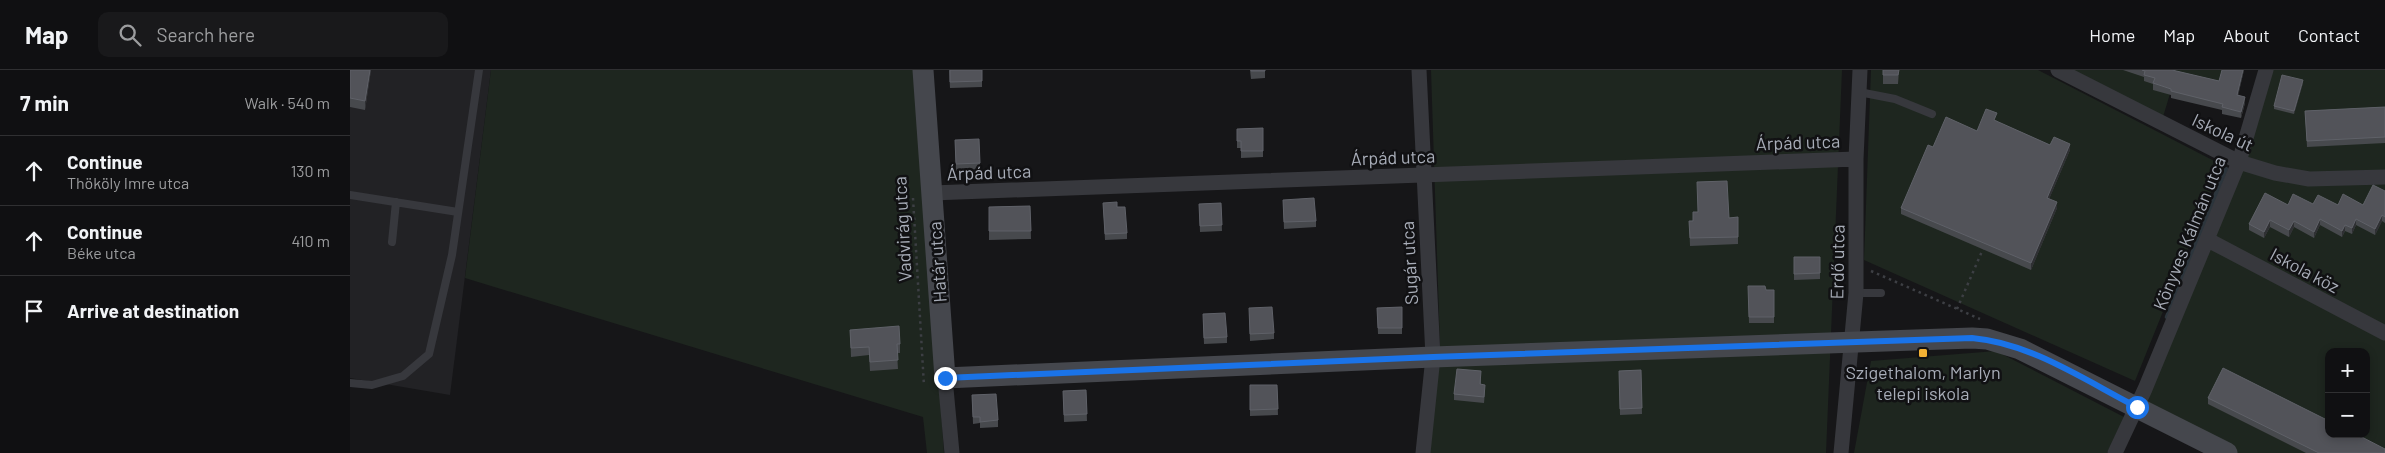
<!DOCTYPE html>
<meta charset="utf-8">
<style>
body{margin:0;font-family:Barlow,sans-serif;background:#19191b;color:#f1f3f6}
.controls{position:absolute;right:15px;bottom:15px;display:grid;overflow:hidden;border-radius:10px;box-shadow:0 2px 8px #0003}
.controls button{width:45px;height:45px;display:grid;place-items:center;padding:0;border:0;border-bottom:1px solid #303032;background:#101012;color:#f1f3f6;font:25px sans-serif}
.stop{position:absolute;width:15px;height:15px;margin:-11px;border:4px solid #1a73e8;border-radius:50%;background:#fff}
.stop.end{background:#1a73e8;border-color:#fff;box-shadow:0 1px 5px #0008}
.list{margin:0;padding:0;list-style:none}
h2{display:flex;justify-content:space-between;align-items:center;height:65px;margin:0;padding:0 20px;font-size:21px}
h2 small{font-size:16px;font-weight:400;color:#9c9d9f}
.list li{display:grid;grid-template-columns:32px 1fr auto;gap:15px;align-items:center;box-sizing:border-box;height:70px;padding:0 20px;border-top:1px solid #303032}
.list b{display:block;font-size:19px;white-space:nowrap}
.list p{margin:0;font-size:16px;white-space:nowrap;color:#9c9d9f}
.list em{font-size:16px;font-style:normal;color:#9c9d9f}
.icon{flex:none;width:28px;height:28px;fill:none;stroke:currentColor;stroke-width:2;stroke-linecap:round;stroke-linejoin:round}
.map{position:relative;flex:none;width:2035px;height:383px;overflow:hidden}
header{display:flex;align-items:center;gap:30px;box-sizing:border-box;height:70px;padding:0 25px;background:#101012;border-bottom:1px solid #303032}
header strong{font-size:24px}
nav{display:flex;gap:28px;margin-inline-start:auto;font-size:18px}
.search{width:350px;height:45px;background:#19191b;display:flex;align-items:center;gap:12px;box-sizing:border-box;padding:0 18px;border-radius:10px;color:#9c9d9f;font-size:19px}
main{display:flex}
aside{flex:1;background:#101012}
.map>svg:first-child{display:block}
.built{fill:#222225}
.green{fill:#1e261f;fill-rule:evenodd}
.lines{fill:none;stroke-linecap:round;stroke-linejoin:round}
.stream{stroke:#2c353c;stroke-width:4.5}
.path{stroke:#3d3f44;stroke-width:2.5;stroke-dasharray:2.5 4;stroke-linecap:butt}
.lane{stroke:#37383d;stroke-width:8}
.street{stroke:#37383d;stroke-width:15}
.secondary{stroke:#45474d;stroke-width:21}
.wall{fill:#47494d}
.shaded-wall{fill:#2f3033}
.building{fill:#525359;stroke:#5f6168}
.route{stroke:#1a73e8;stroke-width:6}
.poi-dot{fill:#f2b134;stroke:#111113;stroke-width:2}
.labels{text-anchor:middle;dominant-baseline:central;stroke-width:5;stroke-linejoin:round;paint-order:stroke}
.street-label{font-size:18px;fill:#a8adb8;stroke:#111113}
.poi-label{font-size:18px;fill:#a8adb8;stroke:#111113}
</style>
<header>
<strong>Map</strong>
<div class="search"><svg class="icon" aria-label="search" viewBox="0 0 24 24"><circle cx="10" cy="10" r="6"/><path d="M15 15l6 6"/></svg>Search here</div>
<nav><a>Home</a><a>Map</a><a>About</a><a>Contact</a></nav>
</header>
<main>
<aside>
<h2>7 min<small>Walk · 540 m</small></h2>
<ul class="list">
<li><svg class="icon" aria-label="ahead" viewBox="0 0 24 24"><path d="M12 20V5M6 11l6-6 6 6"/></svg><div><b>Continue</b><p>Thököly Imre utca</p></div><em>130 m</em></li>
<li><svg class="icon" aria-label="ahead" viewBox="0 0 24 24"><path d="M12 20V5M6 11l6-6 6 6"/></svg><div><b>Continue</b><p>Béke utca</p></div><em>410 m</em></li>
<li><svg class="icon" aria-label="arrive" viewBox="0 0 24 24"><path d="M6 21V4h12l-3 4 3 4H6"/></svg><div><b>Arrive at destination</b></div></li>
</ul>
</aside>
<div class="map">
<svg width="2035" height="383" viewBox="0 0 2035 383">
<rect width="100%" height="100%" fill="#161618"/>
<path class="built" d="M0 0H141L100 325 0 308Z"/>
<path class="green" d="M141 0H567L594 383H577L573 347 115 208Z
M1081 0H1492L1476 383H1080L1090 276Z
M1521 0H1688L1872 95 1785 311 1514 190Z
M1716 0H1873L1869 17 1825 7 1813 47Z
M1916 0H2035V383H1877L1787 337ZM1979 282H2016V364H1979Z
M1646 281 1774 347 1757 383H1504L1521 291Z"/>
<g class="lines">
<path class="stream" d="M1817 247 1876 99"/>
<path class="path" d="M563 128 574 316
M1521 201 1630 249
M1607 239 1633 179"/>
<path class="lane" d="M1509 22 1545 29 1582 44
M0 125 108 142
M42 172 46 132
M1506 223H1531
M0 313 22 315 53 306 79 284 102 185 129 0"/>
<path class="street" d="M1069 0 1083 287 1073 383
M1708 0 1889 92 1925 103 1959 109 2035 107
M582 123 1506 89
M1858 170 2035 263
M595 308 602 383
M1491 383 1506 223V89L1510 0
M1765 383 1795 319 1889 92 1916 0"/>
<path class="secondary" d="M573 0 595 308 1083 287 1622 268 1637 269 1670 279 1877 383"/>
</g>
<path class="wall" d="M0 0H21L15 40 0 37Z
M599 0 632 11V17L600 18Z
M900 0H915V8L901 9Z
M1533 0H1549L1548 14H1533Z
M1773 0H1822L1869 11 1872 0H1894L1888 25 1895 33 1891 48 1872 44V40L1821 28V25L1803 20V14L1794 11V7Z
M1953 13 1944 44 1924 39V36Z
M2035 37V73L1957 77 1955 41Z
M1647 50 1646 51 1700 75 1720 80 1699 129 1707 138 1681 200 1551 144V138L1583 77 1627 61Z
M913 58V87L891 88V78H887V59Z
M605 70 630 93V100L606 101Z
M2035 121V153L2032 151 2025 165 2006 155 2002 164 1995 161 1992 167 1970 155 1964 168 1944 157 1939 167 1920 157 1914 168 1899 160V154L1938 135 1963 134 2013 135Z
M933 130 966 151V157L934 159Z
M753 133 767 137 777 163V169L755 170Z
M871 133 872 161 850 162 849 134Z
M680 136 681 169 639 170V137Z
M1388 147V174L1340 176 1339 151Z
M1444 187H1470V209L1444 210Z
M1398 216 1416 220H1424V253H1399Z
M1052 237V264H1028L1027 238Z
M899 244 924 263V269L900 271Z
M853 250 877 267V273L854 274Z
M500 260 550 274V283H547L548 299 520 301 519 285 501 287Z
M1291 300 1292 344 1270 345 1269 301Z
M1131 308V314L1135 321 1134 333 1104 330V324Z
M900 315H927L928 345 900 346Z
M736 320 737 351 714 352 713 321Z
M622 325 648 350V357L630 358V353L623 354Z
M1858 328 2035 383H1956L1858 334Z"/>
<path class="shaded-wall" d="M20 0H21L15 40V31Z
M1893 0H1894L1887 31V25Z
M1953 10V13L1944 44V41Z
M1895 27V33L1891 48V42Z
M1720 74V80L1697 134V128Z
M1707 132V138L1681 200V193Z
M2032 145V151L2025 165V159Z
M1970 149V155L1964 168V162Z
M2006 149V155L2002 164V158Z
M1920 150V157L1914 168V162Z
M1944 151V157L1939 167V160Z
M1995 155V161L1992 167V161Z"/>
<path class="building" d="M0 0H20L15 31 0 28Z
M600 0H632V11L600 12Z
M901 0H915V1H901Z
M1533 0H1549L1548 5H1533Z
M1792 0H1822L1869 11 1872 0H1893L1887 25 1895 27 1891 42 1872 37 1873 34 1821 21V19L1803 13 1805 8 1794 5 1795 1Z
M1932 5 1953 10 1944 41 1924 36Z
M2035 37V67L1957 71 1955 41Z
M1636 39 1647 43 1644 50 1700 75 1704 67 1720 74 1697 128 1707 132 1681 193 1551 138 1578 75 1583 77 1596 47 1627 61Z
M913 58V81H891V71H887V59Z
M629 69 630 93 606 94 605 70Z
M1377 111 1379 148 1388 147V167L1340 168 1339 151H1343V142H1348L1347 112Z
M2023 115 2035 121V147L2032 145 2025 159 2006 149 2002 158 1995 155 1992 161 1970 149 1964 162 1944 151 1939 160 1920 150 1914 162 1899 154 1915 123 1938 135 1943 124 1963 134 1968 125 1988 135 1993 124 2013 135Z
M964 128 966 151 934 152 933 130Z
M767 132V137H775L777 163 755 164 753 133Z
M871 133 872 155 850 156 849 134Z
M680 136 681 161H639V137Z
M1444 187H1470V203L1444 204Z
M1398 216H1415L1416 220H1424V247H1399Z
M922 237 924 263 900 264 899 238Z
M1052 237V258H1028L1027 238Z
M875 243 877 267 854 268 853 244Z
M549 256 550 274H547L548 290 520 292 519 277 501 278 500 260Z
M1873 298 1979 351V364H2006L2035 379V383H1969L1858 328Z
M1107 299 1131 301 1130 314 1135 315 1134 327 1104 324Z
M1291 300 1292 338 1270 339 1269 301Z
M900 315H927L928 339 900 340Z
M736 320 737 344 714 345 713 321Z
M646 324 648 350 630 352V347H623L622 325Z"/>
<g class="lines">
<path class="route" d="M595 308 1083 287 1622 268C1681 273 1736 311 1787 337"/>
</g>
<rect class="poi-dot" x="1568" y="278" width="10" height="10" rx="2.5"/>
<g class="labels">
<g class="street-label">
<text transform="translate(1873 62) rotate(25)">Iskola út</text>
<text transform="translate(1448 72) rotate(-2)">Árpád utca</text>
<text transform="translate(1043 87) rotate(-2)">Árpád utca</text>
<text transform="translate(639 102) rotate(-2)">Árpád utca</text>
<text transform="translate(552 159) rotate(-93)">Vadvirág utca</text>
<text transform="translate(1839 163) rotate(-68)">Könyves Kálmán utca</text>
<text transform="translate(587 192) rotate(-94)">Határ utca</text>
<text transform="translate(1487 192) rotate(-89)">Erdő utca</text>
<text transform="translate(1059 193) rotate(-93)">Sugár utca</text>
<text transform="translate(1955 200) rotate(28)">Iskola köz</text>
</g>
<g class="poi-label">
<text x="1573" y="302">Szigethalom, Marlyn<tspan x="1573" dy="21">telepi iskola</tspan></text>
</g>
</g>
</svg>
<div class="controls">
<button>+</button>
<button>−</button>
</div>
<div class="stop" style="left:1787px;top:337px"></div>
<div class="stop end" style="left:595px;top:308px"></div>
</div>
</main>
